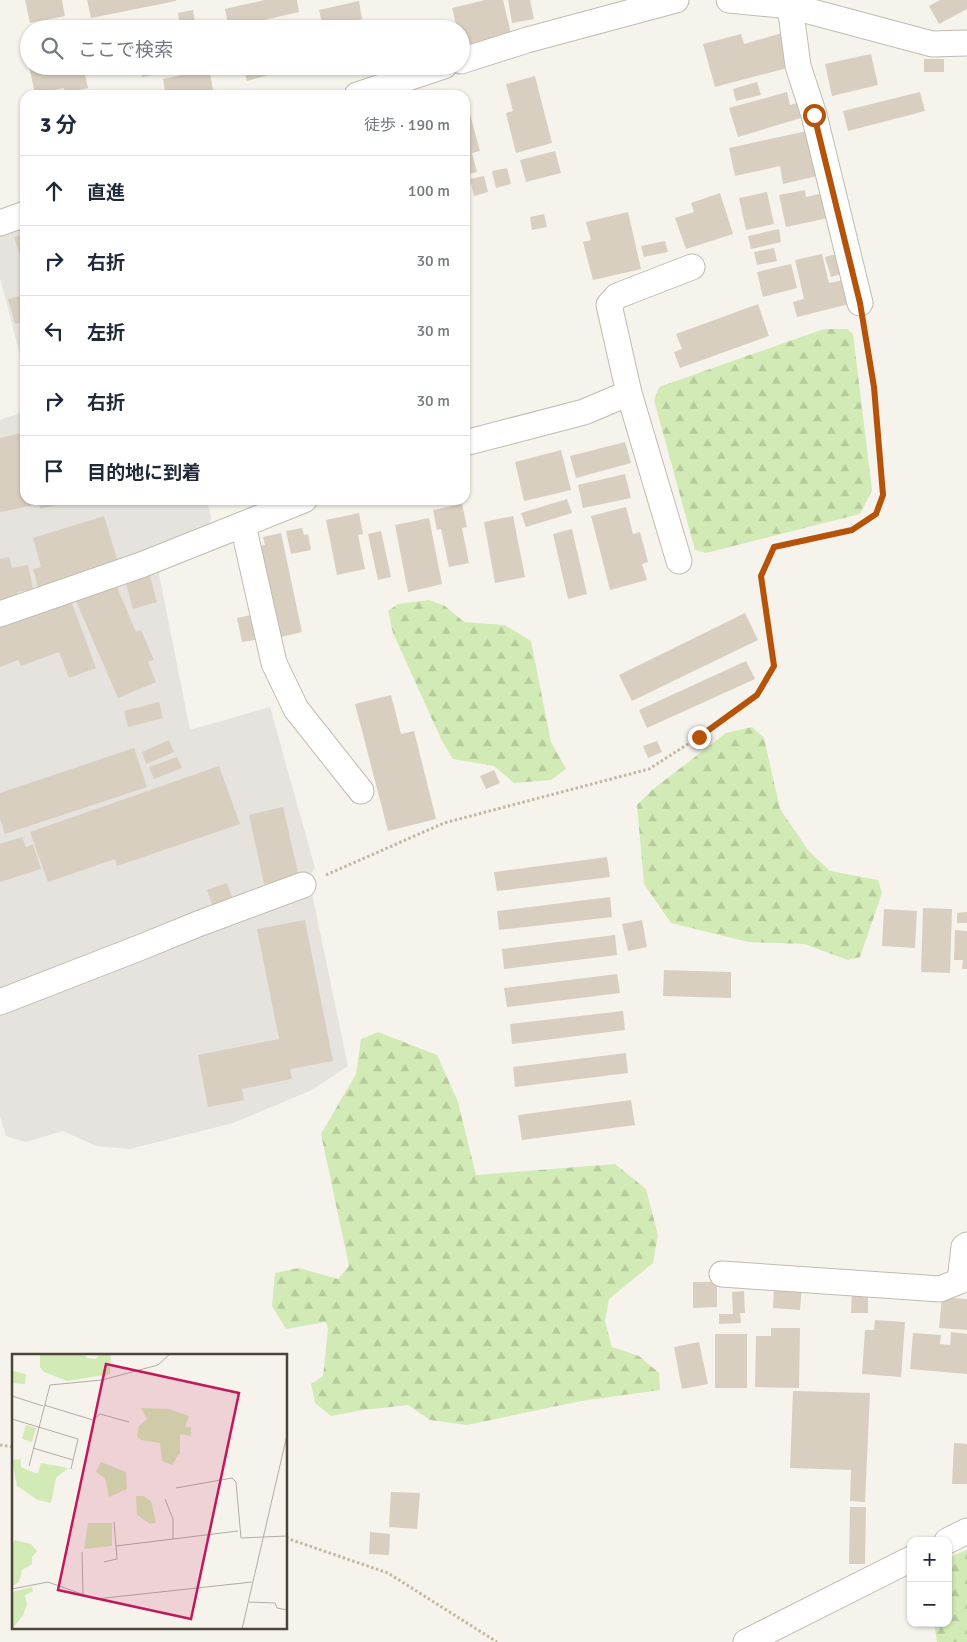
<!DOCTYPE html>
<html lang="ja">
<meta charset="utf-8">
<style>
body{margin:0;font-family:Signika,"Noto Sans JP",sans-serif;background:#f2f2f3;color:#1f2937}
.controls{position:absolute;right:15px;bottom:15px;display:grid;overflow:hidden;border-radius:10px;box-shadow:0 1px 4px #0004}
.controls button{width:45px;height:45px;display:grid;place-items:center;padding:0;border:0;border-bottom:1px solid #e0e1e3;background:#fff;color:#1f2937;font:25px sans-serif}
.stop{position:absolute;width:15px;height:15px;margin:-11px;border:4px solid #b45309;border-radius:50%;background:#fff}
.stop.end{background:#b45309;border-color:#fff;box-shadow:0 1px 5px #0008}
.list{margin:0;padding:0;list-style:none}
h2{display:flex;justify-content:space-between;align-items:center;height:65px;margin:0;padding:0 20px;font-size:21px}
h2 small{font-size:16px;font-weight:400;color:#747a83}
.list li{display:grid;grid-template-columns:32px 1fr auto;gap:15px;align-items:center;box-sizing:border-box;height:70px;padding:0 20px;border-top:1px solid #e0e1e3}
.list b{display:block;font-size:19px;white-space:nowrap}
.list em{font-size:16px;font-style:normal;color:#747a83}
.icon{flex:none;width:28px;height:28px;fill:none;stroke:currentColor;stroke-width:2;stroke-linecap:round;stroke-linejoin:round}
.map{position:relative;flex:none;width:967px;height:1642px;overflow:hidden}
.search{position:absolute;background:#fff;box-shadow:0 1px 4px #0004;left:20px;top:20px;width:450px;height:55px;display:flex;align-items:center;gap:12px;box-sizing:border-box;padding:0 18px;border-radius:28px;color:#747a83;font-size:19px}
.panel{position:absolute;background:#fff;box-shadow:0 1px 4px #0004;left:20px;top:90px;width:450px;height:415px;border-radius:15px}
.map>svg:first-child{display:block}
.industrial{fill:#e6e2dd}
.forest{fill:url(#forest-firs)}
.building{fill:#d8cfc1}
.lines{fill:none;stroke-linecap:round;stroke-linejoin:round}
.minor-casing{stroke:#c2bbae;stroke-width:27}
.path{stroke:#c4b79f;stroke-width:3;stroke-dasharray:2.5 2.5;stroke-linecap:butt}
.minor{stroke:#fff;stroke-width:25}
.route{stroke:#b45309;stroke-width:6}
.inset-road{fill:none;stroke:#b2ada4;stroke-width:1}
.view{fill:#c2185b;fill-opacity:0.15;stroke:#c2185b;stroke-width:2.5}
.inset-edge{fill:none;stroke:#4b4439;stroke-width:2.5}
</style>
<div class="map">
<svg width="967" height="1642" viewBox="0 0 967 1642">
<defs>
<pattern id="forest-firs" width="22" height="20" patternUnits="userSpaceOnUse" patternTransform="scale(1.25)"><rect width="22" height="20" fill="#d2eab5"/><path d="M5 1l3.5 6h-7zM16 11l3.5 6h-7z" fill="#b6ca9c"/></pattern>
</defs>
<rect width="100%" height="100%" fill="#f6f3ec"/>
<path class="industrial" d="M25 224V374L0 278V234Z
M25 411V500H207L211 517 209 526 0 609V420Z
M157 564 190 730 270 707 315 868 310 875 0 995V621Z
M311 889 348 1066 312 1090 233 1123 130 1149 96 1146 63 1131 26 1142 6 1136 0 1117V1009Z"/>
<path class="forest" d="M824 329H847L853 334 872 490 860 514 706 553 695 550 654 400 659 387Z
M429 600 445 606 464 622 505 625 531 641 551 742 566 769 551 780 514 783 494 766 453 759 442 741 393 633 388 611 398 604Z
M752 727 764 738 780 809 808 850 830 871 878 880 882 893 860 957 848 960 804 944 748 942 671 923 644 884 637 805 652 790 726 733Z
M378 1032 437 1055 458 1102 476 1175 615 1164 646 1189 658 1235 653 1263 609 1299 605 1321 612 1347 639 1356 659 1373 660 1390 581 1401 467 1425 430 1420 408 1405 363 1410 331 1416 315 1403 311 1384 323 1376 328 1329 326 1322 286 1329 272 1306 275 1273 299 1268 338 1279 349 1266 321 1134 356 1074 361 1039Z
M967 1550V1642H937L934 1623H948V1558Z"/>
<path class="building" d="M25 0H62L65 16 30 23Z
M87 0H176V1L91 18Z
M265 0H297L299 12 229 28 225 9Z
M485 0H503L511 34 462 46 461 29H457L452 8Z
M508 0H530L534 19 512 23Z
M940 0H967V9L939 24 929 6Z
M359 1 362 19 323 27 319 10Z
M193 10 196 29H171L180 26 178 13Z
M782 33 791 67 715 87 703 44 741 34 744 44Z
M871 54 878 85 832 96 825 64Z
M924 59H944V72H924Z
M29 66H83L88 88 65 93 64 88 35 94Z
M140 66H192V67L142 77Z
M243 66H297V67L247 81Z
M383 66H400L401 71 384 75Z
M209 69 214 95H174L173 90 165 91 163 79Z
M535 76 552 143 516 153 506 113 513 111 506 84Z
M757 82 761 95 736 101 733 89Z
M787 92 790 105 797 103 801 118 738 137 729 108Z
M920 92 925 111 848 131 843 111Z
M465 96 480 151 472 153 477 172 465 175Z
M807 131 817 176 783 184 780 166 735 176 729 148Z
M555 151 561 173 526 182 520 160Z
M507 168 511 184 496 188 492 171Z
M484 176 488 192 474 196 470 179Z
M805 190 806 197 823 193 828 218 786 227 779 195Z
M767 192 774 224 746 230 739 198Z
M720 193 733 234 686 249 675 218 694 212 691 203Z
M628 212 641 269 593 280 583 242 591 240 586 222Z
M544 214 547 227 532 230 530 217Z
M779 229 781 242 751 249 748 236Z
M25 234V272L14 237Z
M665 241 668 252 644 257 641 246Z
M774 248 777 261 757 265 754 252Z
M840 253 845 273 831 277 825 257Z
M822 254 829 283 843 280 849 304 797 317 793 302 804 299 795 260Z
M791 264 797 288 763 297 757 272Z
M24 295 25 321 15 324 8 299Z
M758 304 769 336 680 368 674 352 682 349 676 334Z
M25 432V500H68V502L40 509 39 504 0 512V438Z
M625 442 631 463 576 478 570 456Z
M561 450 571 490 524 501 515 462Z
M625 474 631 498 583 508 578 485Z
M567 499 572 513 526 527 521 513Z
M462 504 467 527 462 528 469 563 449 567 441 529 437 530 433 510Z
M626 507 633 534 640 532 648 562 642 564 647 580 610 590 591 516Z
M359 513 363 534 358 535 365 569 337 575 326 520Z
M104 516 118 562 38 587 33 569 41 567 33 538Z
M513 516 525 577 495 583 484 522Z
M429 518 442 584 408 592 395 525Z
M302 528 304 535 308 534 311 550 291 554 286 531Z
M572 529 587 594 568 599 553 534Z
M381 531 391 577 378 580 368 534Z
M281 533 302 632 273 639 253 547 265 545 263 537Z
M9 557 12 568 28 565 33 589 17 592 18 598 0 602V559Z
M149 573 157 602 133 609 125 580Z
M116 585 136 632 141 630 154 660 148 662 156 682 118 698 76 601Z
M70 598 96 668 69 678 59 652 21 666 18 660 0 667V624Z
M745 613 758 640 632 701 619 675Z
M251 615 255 640 242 642 237 618Z
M746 661 755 679 647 728 639 710Z
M391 695 401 734 414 731 436 819 388 831 355 704Z
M159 702 163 718 128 727 124 711Z
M169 740 174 752 146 764 142 752Z
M657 741 662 752 648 758 643 746Z
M134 748 147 787 5 834 0 819V793Z
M177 757 182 768 154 779 149 767Z
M219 766 240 824 117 866 115 859 48 882 30 832Z
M494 770 500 783 486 789 480 776Z
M283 807 299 877 264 884 249 815Z
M22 837 26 847 33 844 41 869 0 882V844Z
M607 857 610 877 497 891 494 872Z
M227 883 233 900 213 907 207 890Z
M610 897 612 917 499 930 497 911Z
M923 908 952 909 950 973 921 972Z
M884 909 917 911 915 948 882 946Z
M967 912V923H957V913Z
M305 920 333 1061 290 1069 292 1079 242 1089 244 1100 208 1107 198 1055 279 1039 257 929Z
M642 920 647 947 628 951 622 924Z
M955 930 967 931V969H962L963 960H954Z
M615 935 617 955 504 969 502 949Z
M664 970 731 972V998L663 996Z
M617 974 620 993 507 1007 504 988Z
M623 1011 625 1030 512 1044 510 1024Z
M626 1053 628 1073 515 1087 513 1067Z
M631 1100 635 1125 522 1140 518 1115Z
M693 1282H717V1307L693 1308Z
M774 1285 802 1286 800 1310 773 1308Z
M744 1291 745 1313H740L741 1323 719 1324V1314H733L732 1292Z
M852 1293H868V1313H851Z
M942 1297 967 1299V1330L939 1328Z
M875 1320 905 1322 901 1377 862 1374 865 1330H874Z
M771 1328H800L799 1388 755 1387 756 1336H771Z
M951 1332 967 1334V1374L910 1369 913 1333 941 1335 940 1344 950 1345Z
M715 1334H747V1388H715Z
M699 1342 708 1384 682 1389 674 1347Z
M793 1391 870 1393 865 1502 850 1501 851 1470 790 1468Z
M954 1443 967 1444V1484H952Z
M391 1492 420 1493 417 1529 389 1527Z
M850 1507H866L865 1564H849Z
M370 1532 390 1534 389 1555 369 1554Z"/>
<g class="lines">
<g class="minor-casing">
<path id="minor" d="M729 0 790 6 932 44 967 43
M790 6 798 66 814 115 860 303
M461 61 527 40 676 0
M357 95 444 66
M0 223 25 214
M629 393 609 305 617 296 692 267
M465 443 584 412 629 393 679 561
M243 525 274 663 296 709 361 791
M0 614 141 565 304 500
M0 1002 139 948 198 924 303 885
M722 1274 940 1289 960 1281 964 1247 967 1245
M947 1541 967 1531
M746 1642 911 1559"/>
</g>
<path class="path" d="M326 875 444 823 649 769 699 737 757 695 774 666 761 576 774 547 852 530 876 514 883 495 874 387 864 328
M0 1445 14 1447
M286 1538 388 1573 497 1642"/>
<use href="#minor" class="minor"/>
</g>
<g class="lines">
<path class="route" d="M699 737 757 695 774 666 761 576 774 547 852 530 876 514 883 495 874 387 860 303 814 115"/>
</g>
<g transform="translate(12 1354)">
<rect width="275" height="275" fill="#f6f3ec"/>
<path d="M28 0H73L75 4 84 5 87 0H99L98 20 55 27 32 18 28 13ZM0 17 14 20 13 30 0 29ZM129 54 157 55 177 62 173 73H179V82L168 80V99L160 111 150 107 148 89 129 86 125 82 127 72 135 65ZM9 105V113L23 119H26L29 109 56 114 44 124 39 149 26 146 5 132 0 106ZM89 108 114 118 115 135 97 143 93 124 84 118ZM124 142H132L139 147 144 169 138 170 125 161ZM76 169H100V192L72 195ZM3 186 19 190 25 197 20 203V210L10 216 7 228 0 232V190ZM20 233 21 237 13 241 15 251 11 261 0 275V238Z" fill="#d2eab5"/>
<path d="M14 71 24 74 20 88 10 85Z" fill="#d2eab5"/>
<path class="inset-road" d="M0 42 31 52M32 51 81 66 88 60 117 68M0 65 66 85 59 115M21 94 61 106M17 112 38 31 90 26 146 11 158 0M164 134 220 124 224 128 229 184 275 182M153 145 161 165V185M102 168 104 192 226 177M70 198 71 241M92 208 105 205 104 192M0 235 36 228 84 245 240 228M237 248 263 249 265 254 275 256M230 275 275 81"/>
<path class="view" d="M94 10 227 39 179 265 46 236Z"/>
<rect width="275" height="275" class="inset-edge"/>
</g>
</svg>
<div class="controls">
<button>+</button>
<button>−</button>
</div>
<div class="stop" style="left:814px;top:115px"></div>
<div class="stop end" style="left:699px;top:737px"></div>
<div class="search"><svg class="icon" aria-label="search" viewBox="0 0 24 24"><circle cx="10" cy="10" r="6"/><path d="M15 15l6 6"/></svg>ここで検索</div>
<section class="panel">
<h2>3 分<small>徒歩 · 190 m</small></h2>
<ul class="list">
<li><svg class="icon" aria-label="ahead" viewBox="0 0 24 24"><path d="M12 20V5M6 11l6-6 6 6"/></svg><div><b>直進</b></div><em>100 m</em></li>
<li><svg class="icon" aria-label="right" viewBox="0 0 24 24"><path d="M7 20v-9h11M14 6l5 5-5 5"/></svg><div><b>右折</b></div><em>30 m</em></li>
<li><svg class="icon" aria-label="left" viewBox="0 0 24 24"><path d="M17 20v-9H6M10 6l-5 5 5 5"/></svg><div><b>左折</b></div><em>30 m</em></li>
<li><svg class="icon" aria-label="right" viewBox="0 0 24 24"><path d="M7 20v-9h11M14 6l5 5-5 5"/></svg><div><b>右折</b></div><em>30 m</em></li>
<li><svg class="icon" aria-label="arrive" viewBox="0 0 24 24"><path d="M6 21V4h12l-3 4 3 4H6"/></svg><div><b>目的地に到着</b></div></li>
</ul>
</section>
</div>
